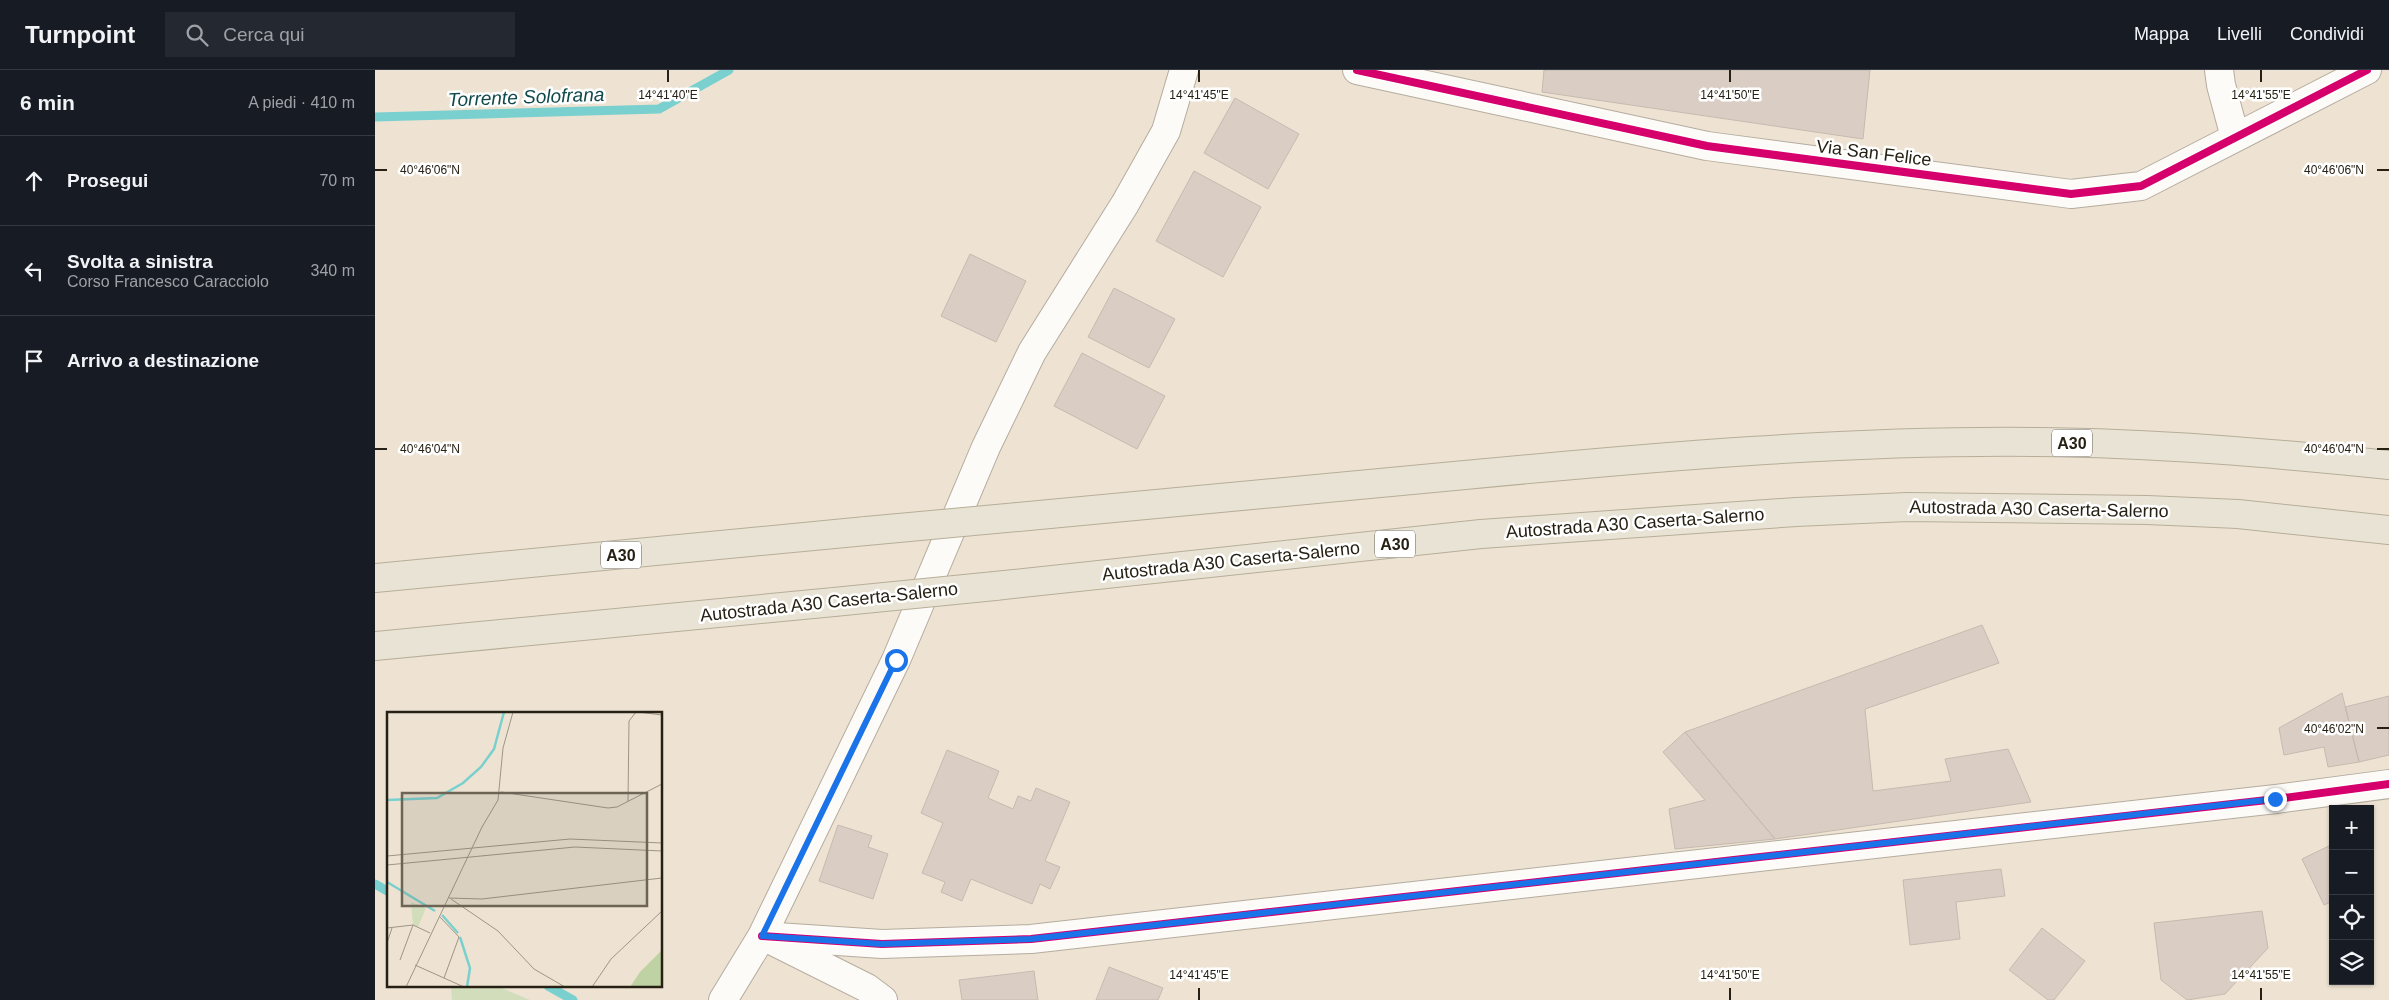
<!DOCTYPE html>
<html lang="it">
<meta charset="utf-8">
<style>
body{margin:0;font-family:Helvetica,sans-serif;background:#242831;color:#f1f3f6}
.controls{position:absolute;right:15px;bottom:15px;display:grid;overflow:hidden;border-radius:0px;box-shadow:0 1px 4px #0004}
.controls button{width:45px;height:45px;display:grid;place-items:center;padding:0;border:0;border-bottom:1px solid #363941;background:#171b24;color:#f1f3f6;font:25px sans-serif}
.stop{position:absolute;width:15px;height:15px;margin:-11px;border:4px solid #1a73e8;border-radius:50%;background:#fff}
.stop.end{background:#1a73e8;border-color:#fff;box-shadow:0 1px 5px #0008}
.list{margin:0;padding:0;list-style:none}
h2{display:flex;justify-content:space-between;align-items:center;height:65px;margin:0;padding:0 20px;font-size:21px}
h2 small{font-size:16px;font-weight:400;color:#9ea1a6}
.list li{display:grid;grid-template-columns:32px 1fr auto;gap:15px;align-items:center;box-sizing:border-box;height:90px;padding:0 20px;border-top:1px solid #363941}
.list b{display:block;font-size:19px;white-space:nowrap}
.list p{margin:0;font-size:16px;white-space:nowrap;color:#9ea1a6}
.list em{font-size:16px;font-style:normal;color:#9ea1a6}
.icon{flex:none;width:28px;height:28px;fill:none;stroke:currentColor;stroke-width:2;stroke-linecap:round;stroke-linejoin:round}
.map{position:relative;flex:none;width:2014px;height:930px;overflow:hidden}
header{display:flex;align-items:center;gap:30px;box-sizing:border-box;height:70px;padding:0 25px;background:#171b24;border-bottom:1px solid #363941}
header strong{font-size:24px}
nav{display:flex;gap:28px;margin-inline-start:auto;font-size:18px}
.search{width:350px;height:45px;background:#242831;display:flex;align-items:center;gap:12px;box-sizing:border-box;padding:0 18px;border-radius:0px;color:#9ea1a6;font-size:19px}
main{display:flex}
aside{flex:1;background:#171b24}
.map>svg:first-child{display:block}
.green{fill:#d1ddbb}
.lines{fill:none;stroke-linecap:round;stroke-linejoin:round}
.stream{stroke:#7ad0ce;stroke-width:9}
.building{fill:#dacdc4;stroke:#c6bab0}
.minor-casing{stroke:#b5ac9f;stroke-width:30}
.highway-casing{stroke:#b7ae98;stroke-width:30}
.minor{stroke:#fcfbf8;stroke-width:28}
.highway{stroke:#e8e3d4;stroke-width:28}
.highway-bridge-casing{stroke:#b7ae98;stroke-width:30;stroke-linecap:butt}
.highway-bridge{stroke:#e8e3d4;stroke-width:28}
.cycleway-casing{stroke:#fff;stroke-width:11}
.cycleway{stroke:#d6006c;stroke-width:8}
.route{stroke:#1a73e8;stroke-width:6}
.ticks{fill:none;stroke:#272014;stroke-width:2}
.labels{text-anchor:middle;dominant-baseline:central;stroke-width:5;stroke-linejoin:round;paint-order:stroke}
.shield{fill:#fff;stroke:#68635a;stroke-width:1}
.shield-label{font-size:16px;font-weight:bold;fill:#272014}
.street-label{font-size:18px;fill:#272014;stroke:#fff}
.water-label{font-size:19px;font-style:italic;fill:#10484b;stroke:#fff}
.inset-river{fill:none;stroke:#7ad0ce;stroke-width:2.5}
.inset-road{fill:none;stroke:#9e9586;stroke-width:1}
.view{fill:#6d6456;fill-opacity:0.15;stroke:#6d6456;stroke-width:2.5}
.inset-edge{fill:none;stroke:#272014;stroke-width:2.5}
.ticks-label{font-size:12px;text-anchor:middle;fill:#272014;stroke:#fff;stroke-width:5;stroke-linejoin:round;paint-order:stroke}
</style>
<header>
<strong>Turnpoint</strong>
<div class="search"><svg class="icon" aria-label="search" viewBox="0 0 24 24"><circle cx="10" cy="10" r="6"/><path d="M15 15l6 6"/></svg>Cerca qui</div>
<nav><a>Mappa</a><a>Livelli</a><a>Condividi</a></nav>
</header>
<main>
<aside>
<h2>6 min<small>A piedi · 410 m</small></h2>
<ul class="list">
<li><svg class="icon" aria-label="ahead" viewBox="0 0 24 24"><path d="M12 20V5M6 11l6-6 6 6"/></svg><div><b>Prosegui</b></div><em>70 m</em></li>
<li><svg class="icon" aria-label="left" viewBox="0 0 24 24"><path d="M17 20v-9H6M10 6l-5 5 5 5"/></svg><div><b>Svolta a sinistra</b><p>Corso Francesco Caracciolo</p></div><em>340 m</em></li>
<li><svg class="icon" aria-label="arrive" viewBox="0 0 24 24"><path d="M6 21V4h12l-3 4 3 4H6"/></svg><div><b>Arrivo a destinazione</b></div></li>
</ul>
</aside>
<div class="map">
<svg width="2014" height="930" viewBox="0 0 2014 930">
<rect width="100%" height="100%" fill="#eee3d2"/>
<path class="green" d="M76 916H122L155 930H77Z"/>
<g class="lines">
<path class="stream" d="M0 47 284 39 354 0
M0 814 14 822
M173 916 198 930"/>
</g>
<path class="building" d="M1169 0H1495L1488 69 1167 22Z
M860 28 924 64 893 119 829 83Z
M819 101 886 137 848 207 781 171Z
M595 184 651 211 621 272 566 246Z
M739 218 800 249 774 298 713 267Z
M707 283 790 326 762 379 679 336Z
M1607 555 1624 593 1490 639 1498 721 1576 711 1570 689 1633 679 1656 732 1400 769 1310 662Z
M1967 623 1984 692 1953 697 1949 677 1909 685 1904 658Z
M2014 626V685L1984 692 1970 637Z
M1310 662 1400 769 1300 779 1294 739 1330 730 1288 682Z
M572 680 624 701 613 728 638 739 643 726 656 731 661 718 695 732 670 791 685 797 675 819 665 814 657 834 596 809 587 831 566 822 570 812 547 803 568 753 546 743Z
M463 755 497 766 493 777 513 784 498 829 444 811Z
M1958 774V831L1949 835 1927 789Z
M1626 799 1630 826 1581 832 1585 869 1535 875 1528 810Z
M1887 841 1893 878 1850 924 1812 930 1786 910 1779 853Z
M1667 858 1710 891 1679 930H1673L1634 900Z
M734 897 788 918 783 930H721Z
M659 901 663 930H587L584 910Z"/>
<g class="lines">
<g class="minor-casing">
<path id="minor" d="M982 0 1332 76 1696 124 1766 116 1992 0
M1844 0 1846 15 1860 67
M387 866 507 874 656 869 1901 729 2014 714
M400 872 492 918 508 930
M348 930 387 866 521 590 611 377 657 282 750 134 791 61 809 0"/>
</g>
<g class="highway-casing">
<path id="highway" d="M643 447C792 433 941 419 1090 405 1280 387 1471 370 1662 372 1780 373 1897 383 2014 395
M0 508 491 461
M620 516 1106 464 1421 442 1532 437 1772 440 1863 444 2014 460
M0 576 459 532"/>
</g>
<use href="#minor" class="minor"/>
<use href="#highway" class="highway"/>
<g class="highway-bridge-casing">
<path id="highway-bridge" d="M491 461 643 447
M459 532 620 516"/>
</g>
<use href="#highway-bridge" class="highway-bridge"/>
<g class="cycleway-casing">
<path id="cycleway" d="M982 0 1332 76 1696 124 1766 116 1992 0
M387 866 507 874 656 869 1901 729 2014 714"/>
</g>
<use href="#cycleway" class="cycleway"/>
</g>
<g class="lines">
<path class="route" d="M521 590 387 866 507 874 656 869 1900 729"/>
</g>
<path class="ticks" d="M293 0V12M824 0V12M1355 0V12M1886 0V12M0 100H12M2002 100H2014M0 379H12M2002 379H2014M2002 658H2014M824 918V930M1355 918V930M1886 918V930"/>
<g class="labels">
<g class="shield">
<rect x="1677" y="359.5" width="40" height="27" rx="4"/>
<rect x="1000" y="460.5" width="40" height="27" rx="4"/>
<rect x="226" y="471.5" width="40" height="27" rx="4"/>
</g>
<g class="shield-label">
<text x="1697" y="373">A30</text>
<text x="1020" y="474">A30</text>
<text x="246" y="485">A30</text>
</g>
<g class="street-label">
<text transform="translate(1499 83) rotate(7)">Via San Felice</text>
<text transform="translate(1664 439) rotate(1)">Autostrada A30 Caserta-Salerno</text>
<text transform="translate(1260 453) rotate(-4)">Autostrada A30 Caserta-Salerno</text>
<text transform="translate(856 491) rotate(-6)">Autostrada A30 Caserta-Salerno</text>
<text transform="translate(454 532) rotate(-6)">Autostrada A30 Caserta-Salerno</text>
</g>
<g class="water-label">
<text transform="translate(151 27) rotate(-2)">Torrente Solofrana</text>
</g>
</g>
<g transform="translate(12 642)">
<rect width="275" height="275" fill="#eee3d2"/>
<path d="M24 190 39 196 31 215 26 213Z" fill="#d1ddbb"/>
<path d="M275 238V275H243L253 260Z" fill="#bed2a3"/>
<path class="inset-river" d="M0 88 50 86 76 71 94 55 107 37 117 0M0 170 48 199M55 203 71 221M73 225 83 256 80 275"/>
<path class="inset-road" d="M251 0 275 3M114 80 221 96 230 95 275 72M241 89 242 9 249 0M0 144 183 127 275 131M0 153 188 135 275 139M62 186 95 187 275 166M64 187 111 219 147 257 178 275M52 204 72 225 57 266M0 216 26 213 43 221M0 231 5 216M13 248 26 213M28 253 77 275M19 275 95 115 111 88 116 36 126 0M205 275 224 247 275 199"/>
<path class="view" d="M15 81H260V194H15Z"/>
<rect width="275" height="275" class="inset-edge"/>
</g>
<g class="ticks-label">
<text x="293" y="29">14°41'40"E</text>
<text x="824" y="29">14°41'45"E</text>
<text x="1355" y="29">14°41'50"E</text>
<text x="1886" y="29">14°41'55"E</text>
<text x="55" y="104">40°46'06"N</text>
<text x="1959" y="104">40°46'06"N</text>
<text x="55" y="383">40°46'04"N</text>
<text x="1959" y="383">40°46'04"N</text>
<text x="1959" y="663">40°46'02"N</text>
<text x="824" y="909">14°41'45"E</text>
<text x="1355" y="909">14°41'50"E</text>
<text x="1886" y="909">14°41'55"E</text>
</g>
</svg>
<div class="controls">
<button>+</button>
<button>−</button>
<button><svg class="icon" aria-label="locate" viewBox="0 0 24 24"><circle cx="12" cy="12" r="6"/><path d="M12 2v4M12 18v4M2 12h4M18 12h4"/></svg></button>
<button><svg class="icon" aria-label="layers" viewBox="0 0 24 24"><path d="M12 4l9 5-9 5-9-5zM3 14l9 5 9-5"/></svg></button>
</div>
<div class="stop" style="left:521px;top:590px"></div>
<div class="stop end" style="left:1900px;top:729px"></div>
</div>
</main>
